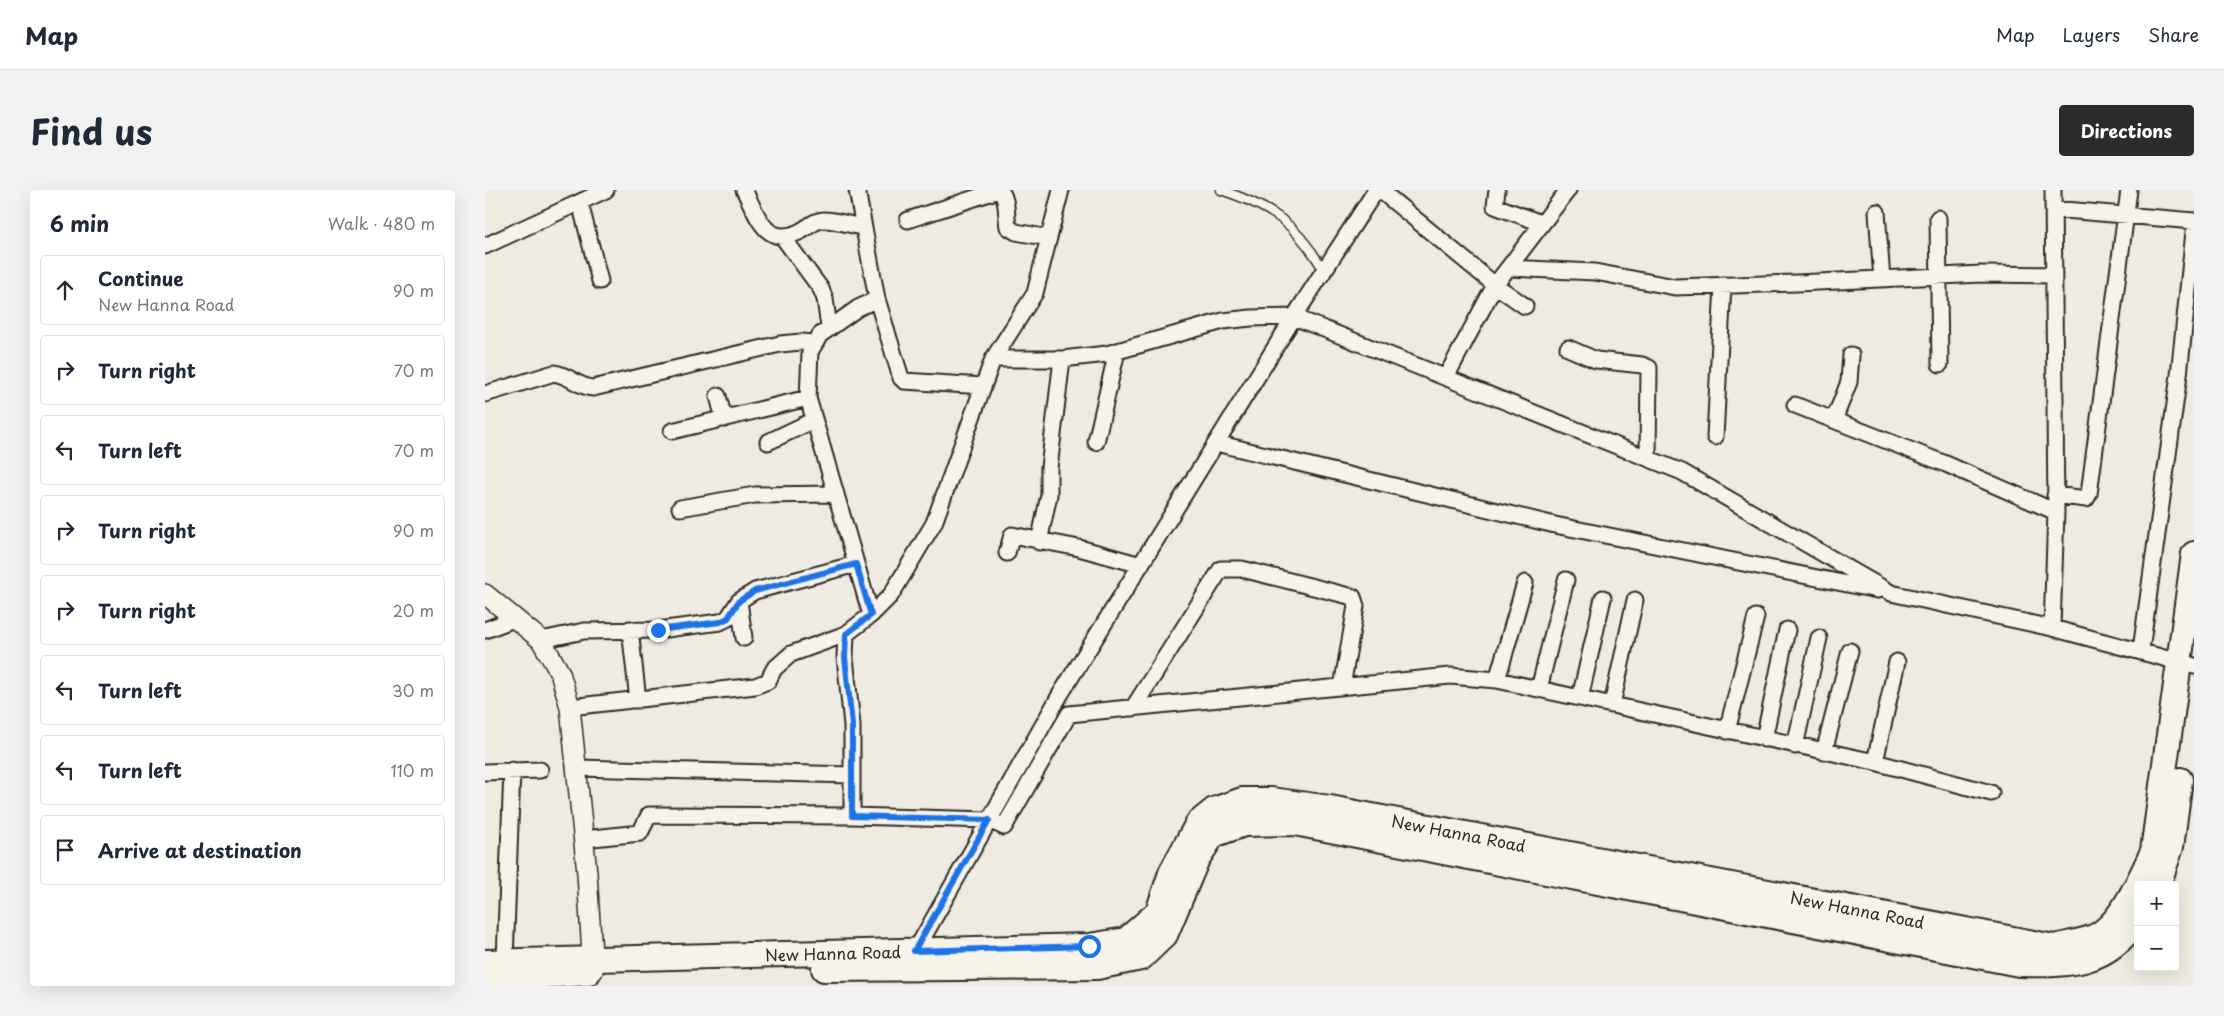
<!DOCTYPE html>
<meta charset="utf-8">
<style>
body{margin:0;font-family:"Playpen Sans",sans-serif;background:#f2f2f3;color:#1f2937}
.controls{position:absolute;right:15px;bottom:15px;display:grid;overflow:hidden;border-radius:5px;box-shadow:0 5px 20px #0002}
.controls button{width:45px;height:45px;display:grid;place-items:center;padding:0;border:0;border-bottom:1px solid #e0e1e3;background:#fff;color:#1f2937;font:25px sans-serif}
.stop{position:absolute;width:15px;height:15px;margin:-11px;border:4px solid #1a73e8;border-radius:50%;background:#fff}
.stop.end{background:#1a73e8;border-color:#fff;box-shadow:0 1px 5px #0008}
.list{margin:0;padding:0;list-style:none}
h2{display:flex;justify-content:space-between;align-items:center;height:65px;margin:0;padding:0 20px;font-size:21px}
h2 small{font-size:16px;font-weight:400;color:#747a83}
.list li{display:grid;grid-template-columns:32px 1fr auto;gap:15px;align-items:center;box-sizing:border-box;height:70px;margin:0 10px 10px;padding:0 10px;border:1px solid #e0e1e3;border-radius:5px}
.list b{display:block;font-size:19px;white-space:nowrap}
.list p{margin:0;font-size:16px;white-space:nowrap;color:#747a83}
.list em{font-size:16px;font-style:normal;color:#747a83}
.icon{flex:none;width:28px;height:28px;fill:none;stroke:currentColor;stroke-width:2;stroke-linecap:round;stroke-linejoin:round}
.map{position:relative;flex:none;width:1709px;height:796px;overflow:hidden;border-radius:5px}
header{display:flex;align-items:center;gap:30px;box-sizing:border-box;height:70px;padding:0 25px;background:#fff;border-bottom:1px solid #e0e1e3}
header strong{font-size:24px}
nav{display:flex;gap:28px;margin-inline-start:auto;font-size:18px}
.intro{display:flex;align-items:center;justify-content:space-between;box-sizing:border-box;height:120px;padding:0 30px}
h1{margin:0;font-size:35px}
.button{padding:12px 22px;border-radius:5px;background:#2b2b2b;color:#fff;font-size:18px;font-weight:700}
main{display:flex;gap:30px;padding:0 30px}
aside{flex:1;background:#fff;border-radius:5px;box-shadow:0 5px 20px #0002}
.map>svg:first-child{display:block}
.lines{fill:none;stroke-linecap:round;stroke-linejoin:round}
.service-casing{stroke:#2b2b2b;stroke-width:11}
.minor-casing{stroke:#2b2b2b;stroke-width:19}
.tertiary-casing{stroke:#2b2b2b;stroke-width:22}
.primary-casing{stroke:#2b2b2b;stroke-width:28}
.service{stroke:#f7f3e8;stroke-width:8}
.minor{stroke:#f7f3e8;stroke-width:15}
.tertiary{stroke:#f7f3e8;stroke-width:19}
.primary{stroke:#f7f3e8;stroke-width:24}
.route{stroke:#1a73e8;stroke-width:6}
.labels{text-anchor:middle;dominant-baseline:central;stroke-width:4.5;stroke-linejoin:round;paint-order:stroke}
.street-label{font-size:16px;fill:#2b2b2b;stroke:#f7f3e8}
</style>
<header>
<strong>Map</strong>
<nav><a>Map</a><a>Layers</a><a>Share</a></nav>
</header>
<div class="intro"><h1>Find us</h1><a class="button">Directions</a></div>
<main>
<aside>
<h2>6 min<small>Walk · 480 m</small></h2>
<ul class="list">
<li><svg class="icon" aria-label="ahead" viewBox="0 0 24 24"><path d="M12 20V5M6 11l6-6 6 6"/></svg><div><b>Continue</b><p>New Hanna Road</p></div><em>90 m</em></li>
<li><svg class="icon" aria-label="right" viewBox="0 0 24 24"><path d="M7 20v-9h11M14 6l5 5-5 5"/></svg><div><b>Turn right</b></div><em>70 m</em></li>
<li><svg class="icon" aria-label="left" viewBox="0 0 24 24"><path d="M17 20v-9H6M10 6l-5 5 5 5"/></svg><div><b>Turn left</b></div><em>70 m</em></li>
<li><svg class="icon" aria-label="right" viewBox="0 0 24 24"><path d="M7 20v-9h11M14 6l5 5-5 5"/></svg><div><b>Turn right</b></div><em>90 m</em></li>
<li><svg class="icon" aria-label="right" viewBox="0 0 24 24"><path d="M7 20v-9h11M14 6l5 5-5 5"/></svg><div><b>Turn right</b></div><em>20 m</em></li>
<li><svg class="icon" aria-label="left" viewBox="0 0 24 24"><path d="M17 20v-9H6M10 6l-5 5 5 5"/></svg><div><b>Turn left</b></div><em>30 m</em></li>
<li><svg class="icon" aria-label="left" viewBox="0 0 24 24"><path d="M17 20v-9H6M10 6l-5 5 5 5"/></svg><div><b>Turn left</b></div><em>110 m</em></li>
<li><svg class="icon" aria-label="arrive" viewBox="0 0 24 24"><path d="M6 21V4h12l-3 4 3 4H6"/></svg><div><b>Arrive at destination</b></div></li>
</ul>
</aside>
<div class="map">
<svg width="1709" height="796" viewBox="0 0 1709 796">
<rect width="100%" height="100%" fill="#efebe0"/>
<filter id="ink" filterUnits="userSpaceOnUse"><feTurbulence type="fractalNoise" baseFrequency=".02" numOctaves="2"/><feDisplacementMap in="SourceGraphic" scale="10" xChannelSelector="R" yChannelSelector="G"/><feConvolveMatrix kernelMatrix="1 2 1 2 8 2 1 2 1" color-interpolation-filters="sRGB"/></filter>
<g filter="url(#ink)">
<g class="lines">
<g class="service-casing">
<path id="service" d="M736 0C787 17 812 34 839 81"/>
</g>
<g class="minor-casing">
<path id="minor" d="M259 0C272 24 280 58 314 42 323 38 329 30 339 30 351 30 365 35 377 37
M372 0 392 109 416 188 419 191 498 196
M514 0C523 6 521 27 523 37L531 42 564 48
M895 0 1010 95 1040 116
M1012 0 1010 16 1056 33
M95 13 115 91
M1568 19 1709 31
M1392 22 1397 89
M1453 28 1455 174
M423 30 514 0
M297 46 336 99 340 109 344 137
M0 56 121 0
M1023 78 1110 82 1190 97 1312 93 1497 84 1569 85
M1083 158 1111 170 1157 175 1164 178 1163 268
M508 169H577L622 164 738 131 766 128 809 127 891 0
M961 187 1010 95 1083 0
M0 204 69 183C84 185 93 197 108 198L295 154 316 152 330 153
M233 206 239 229
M1310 215 1461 274 1571 322
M1349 230 1364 192 1366 165
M187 241 323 208
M1230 247 1238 95
M283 252 329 230
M611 252 632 161
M731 253 1070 335 1392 400
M1570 305 1601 309 1604 304 1644 0
M195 318 270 305 351 304
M554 352 564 305V278L577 169
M522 363 527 345 594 358 656 375
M254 411 259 448
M386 425 323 208 325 162 335 145 373 118 392 109
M1567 438 1571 322 1568 0
M145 439 153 510
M0 440 29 429
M361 444 360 467 367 535V626
M56 450 99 441 173 440 235 432 243 428 254 411 270 401 371 374
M1656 460 1694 185 1709 42
M1012 490 1040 393
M1054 499 1081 390
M1095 508 1118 408
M1127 515 1150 410
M85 517 270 496 283 491 289 479 306 464 361 444 386 425 406 405 449 333 508 169 550 103 576 0
M648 518 736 379H757L868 407 871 416 857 497
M1242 541 1271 427
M1279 549 1302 440
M1310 556 1334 448
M1339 562 1365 461
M1390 572 1412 472
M92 578 367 585
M0 582 55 580
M99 649 155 643 164 625 367 626 504 630 519 637 584 524 965 486 1012 490 1390 572 1506 603
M427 767 575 505 809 127 1197 282 1406 403 1567 438 1709 476
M20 770 27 580"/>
</g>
<g class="tertiary-casing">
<path id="tertiary" d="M0 404 56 450 75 483 85 517 102 683 108 781"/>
</g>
<g class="primary-casing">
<g id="primary">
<path d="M1673 695 1686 657 1695 590"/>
<path id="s1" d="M0 772 604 756 641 750 673 722 686 683 713 633 729 620 757 610H786L845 618 1569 757C1581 754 1595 752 1606 748 1635 738 1656 687 1668 661L1709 364"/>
<path d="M339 779 612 777 656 768 680 745 712 669 728 645 759 634 810 633 1534 774C1585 775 1621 776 1653 729"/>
<path d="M0 790 103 783"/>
</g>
</g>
<use href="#service" class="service"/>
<use href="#minor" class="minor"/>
<use href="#tertiary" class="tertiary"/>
<use href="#primary" class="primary"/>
</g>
</g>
<g class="lines" filter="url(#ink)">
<path class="route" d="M173 440 235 432 243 428 254 411 270 401 371 374 386 425 361 444 360 467 367 535V626L504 630 429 761 604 756"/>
</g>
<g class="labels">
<g class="street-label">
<text stroke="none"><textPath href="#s1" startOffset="1052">New Hanna Road</textPath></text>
<text stroke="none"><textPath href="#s1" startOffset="1458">New Hanna Road</textPath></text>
<text stroke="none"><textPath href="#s1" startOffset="348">New Hanna Road</textPath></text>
</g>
</g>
</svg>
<div class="controls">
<button>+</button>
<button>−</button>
</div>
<div class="stop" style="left:604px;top:756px"></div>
<div class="stop end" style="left:173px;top:440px"></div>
</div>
</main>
